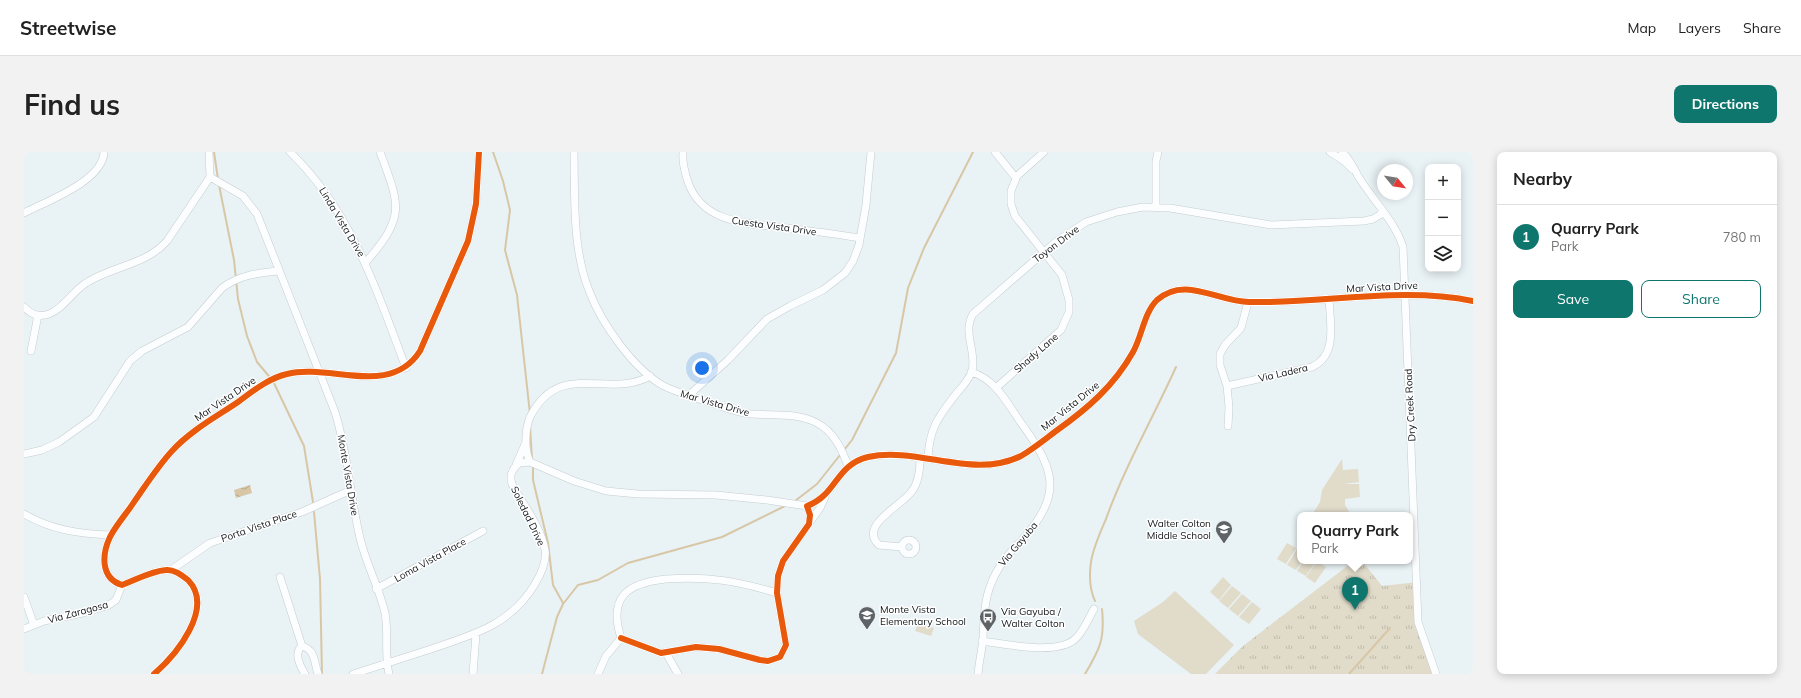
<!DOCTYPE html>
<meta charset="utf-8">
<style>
body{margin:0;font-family:Mulish,sans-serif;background:#f2f2f2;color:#222}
.controls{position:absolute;right:12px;top:12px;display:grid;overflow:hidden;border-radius:8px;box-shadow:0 2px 10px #0003}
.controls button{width:36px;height:36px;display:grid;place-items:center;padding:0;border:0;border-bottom:1px solid #e0e0e0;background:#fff;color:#222;font:20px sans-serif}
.compass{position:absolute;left:1353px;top:12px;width:36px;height:36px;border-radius:50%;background:#fff;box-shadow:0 2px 10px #0003;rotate:120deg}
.you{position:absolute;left:678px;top:216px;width:14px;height:14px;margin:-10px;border:3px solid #fff;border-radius:50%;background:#1a73e8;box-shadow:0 0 0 6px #1a73e833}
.badge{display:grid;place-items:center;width:26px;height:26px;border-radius:50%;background:#0f766e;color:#fff;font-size:13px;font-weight:700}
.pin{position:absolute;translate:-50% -33px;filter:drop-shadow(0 1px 2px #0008)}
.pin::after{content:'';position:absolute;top:21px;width:14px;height:12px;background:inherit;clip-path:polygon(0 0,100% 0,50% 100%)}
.popup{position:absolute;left:1273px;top:360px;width:116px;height:52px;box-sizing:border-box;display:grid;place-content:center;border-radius:8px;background:#fff;filter:drop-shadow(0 1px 3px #0005);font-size:13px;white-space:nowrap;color:#767676}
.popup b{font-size:15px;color:#222}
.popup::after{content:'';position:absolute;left:50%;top:100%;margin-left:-8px;border:8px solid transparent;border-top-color:#fff}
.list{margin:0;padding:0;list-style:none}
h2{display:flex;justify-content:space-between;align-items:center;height:52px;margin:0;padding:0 16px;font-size:17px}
h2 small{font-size:13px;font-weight:400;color:#767676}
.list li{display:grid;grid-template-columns:26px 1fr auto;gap:12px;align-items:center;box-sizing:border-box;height:64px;padding:0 16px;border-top:1px solid #e0e0e0}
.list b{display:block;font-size:15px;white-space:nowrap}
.list p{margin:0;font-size:13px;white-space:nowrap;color:#767676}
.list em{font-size:13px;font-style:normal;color:#767676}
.actions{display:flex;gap:8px;padding:12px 16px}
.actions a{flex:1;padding:9px 0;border:1px solid #0f766e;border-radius:8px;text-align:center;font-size:14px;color:#0f766e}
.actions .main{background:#0f766e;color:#fff}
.icon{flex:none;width:22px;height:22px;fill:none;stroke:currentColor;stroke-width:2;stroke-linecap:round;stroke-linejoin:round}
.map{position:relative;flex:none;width:1449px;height:522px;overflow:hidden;border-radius:8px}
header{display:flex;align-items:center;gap:24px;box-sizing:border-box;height:56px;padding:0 20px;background:#fff;border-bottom:1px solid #e0e0e0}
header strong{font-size:19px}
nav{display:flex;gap:22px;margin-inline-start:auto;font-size:14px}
.intro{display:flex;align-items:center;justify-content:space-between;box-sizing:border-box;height:96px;padding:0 24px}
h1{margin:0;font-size:28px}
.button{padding:10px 18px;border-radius:8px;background:#0f766e;color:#fff;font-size:14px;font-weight:700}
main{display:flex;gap:24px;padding:0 24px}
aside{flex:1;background:#fff;border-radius:8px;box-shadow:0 2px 10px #0003}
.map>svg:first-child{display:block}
.grass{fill:url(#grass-tufts)}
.pitch{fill:#e1dbca}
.water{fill:url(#water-waves)}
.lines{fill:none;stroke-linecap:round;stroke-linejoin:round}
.stream{stroke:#d8c7a6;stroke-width:2}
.minor-casing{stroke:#c6cdcf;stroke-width:8}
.minor{stroke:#fcfdfe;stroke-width:7}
.cycleway-casing{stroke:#fff;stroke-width:8}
.cycleway{stroke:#e8590c;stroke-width:6}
.labels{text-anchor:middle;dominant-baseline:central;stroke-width:3;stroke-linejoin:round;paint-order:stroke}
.street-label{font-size:10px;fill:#111619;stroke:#fff}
.poi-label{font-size:10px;fill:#111619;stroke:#fff;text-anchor:start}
</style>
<header>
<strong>Streetwise</strong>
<nav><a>Map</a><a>Layers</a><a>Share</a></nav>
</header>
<div class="intro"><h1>Find us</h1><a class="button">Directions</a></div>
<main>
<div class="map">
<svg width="1449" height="522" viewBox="0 0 1449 522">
<defs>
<pattern id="grass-tufts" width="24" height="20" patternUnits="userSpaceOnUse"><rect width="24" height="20" fill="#e1dbca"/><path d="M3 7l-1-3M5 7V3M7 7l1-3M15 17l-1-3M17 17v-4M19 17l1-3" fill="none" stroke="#c0bbad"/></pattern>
<pattern id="water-waves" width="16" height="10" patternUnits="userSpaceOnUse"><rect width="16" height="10" fill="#d8c7a6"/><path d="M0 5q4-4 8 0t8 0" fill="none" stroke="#b8aa8e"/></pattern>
</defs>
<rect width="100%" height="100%" fill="#e9f2f5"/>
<path class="grass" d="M1330 409H1338L1358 434 1394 430V470L1412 522H1191L1219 494Z"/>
<path class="pitch" d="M1318 307 1319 318 1334 317 1335 330 1320 332H1335L1336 345 1321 347V353L1327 363H1288L1296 350 1298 338Z
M1263 391 1272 396 1262 412 1253 407Z
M1273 397 1276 399V409H1278L1272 418 1263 413Z
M1279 409H1292L1282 424 1273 419Z
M1293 409 1302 415 1291 431 1282 425Z
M1199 425 1207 433 1195 448 1186 440Z
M1208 434 1217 441 1204 456 1195 449Z
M1151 439 1210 493 1182 522H1167L1114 482 1110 469 1139 450Z
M1218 442 1227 449 1214 464 1205 457Z
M1228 450 1237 457 1225 472 1215 465Z
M894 471 910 476 907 484 891 479Z"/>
<path class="water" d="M226 333 228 341 212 346 210 338Z"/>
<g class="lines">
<path class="stream" d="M190 0 194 27
M469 0 479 29 486 58 481 98 493 143 506 262
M195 33 210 108 214 147 223 184 233 210 249 229 280 294 289 350
M506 274 508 308
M509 314V328L524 391 529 433 539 451
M771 349 793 332 828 288 872 201 884 136 900 96 949 0
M290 360 296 427 298 522
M1071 449C1065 436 1065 424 1067 410 1069 396 1076 381 1082 367 1101 314 1129 266 1152 215
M518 522 533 465 539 452 554 433 574 428 604 411 698 385 763 353
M1061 522C1076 497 1081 487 1078 457
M1325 522 1366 476"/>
<g class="minor-casing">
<path id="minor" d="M266 0C328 60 352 137 382 216
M550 0C551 46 548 98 566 141 578 172 609 216 638 233 653 241 670 245 687 251 700 255 714 261 727 262 750 264 772 260 793 271 810 280 818 297 824 314
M659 0C658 10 661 21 664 30 679 73 726 71 763 76 787 79 812 82 836 86
M971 0 992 26
M1306 0 1320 9 1328 17
M1318 0C1326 7 1329 15 1334 24 1348 47 1371 69 1379 95L1394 470 1412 522
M186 25 219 44 233 62 311 260C324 301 326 344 336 386 342 412 355 435 361 461 365 481 360 502 365 522
M1132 55V9L1134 0
M0 61C23 49 79 29 80 0
M342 110C382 64 376 54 356 0
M0 155C7 162 14 166 25 162 39 157 49 139 62 131 88 114 122 113 143 89L186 25 185 0
M7 199 14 163
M947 220C971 227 982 249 995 268 1030 316 1041 340 998 388 985 401 973 415 967 432 960 449 960 468 959 486 958 498 955 510 954 522
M1203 234 1288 215C1314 203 1306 171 1305 147
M972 236 1037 178 1045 160V148L1038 123 991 64 987 52V39L993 24 1020 0
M664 244 704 208 743 167 766 154 799 138 821 121 829 109 835 93 842 53 847 0
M1204 274 1205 255 1203 234 1196 213V202L1201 193 1217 176 1224 150
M0 302 18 298 35 290 70 265 106 209 118 199 164 175 198 136C215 123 234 121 254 119
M904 307C905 277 914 265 932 242 938 235 945 228 948 219 953 200 938 180 949 162L1033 89 1062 70 1093 60 1119 55 1146 56 1247 73 1340 69 1349 67 1359 61
M506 310C500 298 501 277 506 265 536 206 584 248 626 224
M492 313 502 290
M0 362C27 378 56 382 87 383
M786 370 796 356 801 345
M878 395a7 7 0 1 1 14 0a7 7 0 1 1-14 0Z
M878 395 855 393C834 373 878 354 888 339 895 330 896 318 896 306
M147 418 186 391 278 360 327 338
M256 425 278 494
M352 437 459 379
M0 445 10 473
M0 477 20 469 59 461 85 453 92 448 98 433
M597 486 637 501 672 495 695 497 736 508 744 509 756 505 762 493 753 441 754 424 759 409 785 372 786 363 783 354C813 343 811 313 844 305 894 294 949 328 997 304 1009 297 1020 288 1032 279 1063 257 1090 234 1109 200 1118 184 1120 161 1133 148 1161 123 1194 150 1225 150 1299 152 1376 134 1449 149
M597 486C584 445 603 431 642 427 684 424 713 429 753 441
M958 489C981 492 1031 503 1050 488 1059 481 1064 467 1070 457
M278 494C292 498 290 511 294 522
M278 494C269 501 276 514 281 522
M642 501 654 522
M130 522C152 503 191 456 164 428 158 423 150 417 142 418 127 419 112 428 98 433 76 426 78 402 86 385 92 373 103 361 110 350 122 333 134 314 148 299 166 279 192 265 214 250 229 239 245 226 263 222 306 211 366 246 396 199L444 89 452 52 455 0
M329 522C354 514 379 506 404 498 448 483 486 474 511 432 517 422 523 410 521 398 517 374 499 353 488 332 485 323 488 317 495 311L506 310 550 329 582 339 614 342 692 343 743 348 783 354
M449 522 452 482
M574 522 582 504 597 486"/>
</g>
<use href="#minor" class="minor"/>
<g class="cycleway-casing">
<path id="cycleway" d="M597 486 637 501 672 495 695 497 736 508 744 509 756 505 762 493 753 441 754 424 759 409 785 372 786 363 783 354C813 343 811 313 844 305 894 294 949 328 997 304 1009 297 1020 288 1032 279 1063 257 1090 234 1109 200 1118 184 1120 161 1133 148 1161 123 1194 150 1225 150 1299 152 1376 134 1449 149
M130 522C152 503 191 456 164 428 158 423 150 417 142 418 127 419 112 428 98 433 76 426 78 402 86 385 92 373 103 361 110 350 122 333 134 314 148 299 166 279 192 265 214 250 229 239 245 226 263 222 306 211 366 246 396 199L444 89 452 52 455 0"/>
</g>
<use href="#cycleway" class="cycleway"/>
</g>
<defs>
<g id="school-pin" transform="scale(0.9)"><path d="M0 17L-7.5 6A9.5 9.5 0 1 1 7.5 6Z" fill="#5d6366" stroke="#fff"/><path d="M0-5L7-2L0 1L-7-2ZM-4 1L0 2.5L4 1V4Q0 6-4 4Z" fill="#fff"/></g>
<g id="bus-pin" transform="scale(0.9)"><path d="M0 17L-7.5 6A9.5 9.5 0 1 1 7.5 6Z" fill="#5d6366" stroke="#fff"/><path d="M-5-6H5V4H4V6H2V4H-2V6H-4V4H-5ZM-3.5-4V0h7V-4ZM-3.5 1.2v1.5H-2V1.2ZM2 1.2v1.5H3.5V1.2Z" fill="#fff"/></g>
</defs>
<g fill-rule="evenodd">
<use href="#school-pin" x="1200" y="377"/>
<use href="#school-pin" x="843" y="463"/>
<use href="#bus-pin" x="964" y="465"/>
</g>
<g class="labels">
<g class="street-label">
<text transform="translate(318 70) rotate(59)">Linda Vista Drive</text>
<text transform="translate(750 74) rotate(8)">Cuesta Vista Drive</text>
<text transform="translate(1032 92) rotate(-37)">Toyon Drive</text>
<text transform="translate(1358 135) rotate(-3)">Mar Vista Drive</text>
<text transform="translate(1012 201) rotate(-41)">Shady Lane</text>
<text transform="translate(1259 221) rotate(-13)">Via Ladera</text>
<text transform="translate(201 247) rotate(-34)">Mar Vista Drive</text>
<text transform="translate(691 251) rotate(16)">Mar Vista Drive</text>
<text transform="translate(1386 253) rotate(-93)">Dry Creek Road</text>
<text transform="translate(1046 254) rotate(-39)">Mar Vista Drive</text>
<text transform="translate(324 323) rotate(80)">Monte Vista Drive</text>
<text transform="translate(504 364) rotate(64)">Soledad Drive</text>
<text transform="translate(235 374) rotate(-19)">Porta Vista Place</text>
<text transform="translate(994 392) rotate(-50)">Via Gayuba</text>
<text transform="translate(406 408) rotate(-29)">Loma Vista Place</text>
<text transform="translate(54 460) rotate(-15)">Via Zaragosa</text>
</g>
<g class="poi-label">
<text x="1187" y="371" text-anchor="end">Walter Colton<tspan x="1187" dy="12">Middle School</tspan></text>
<text x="856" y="457">Monte Vista<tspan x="856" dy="12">Elementary School</tspan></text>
<text x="977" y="459">Via Gayuba /<tspan x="977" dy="12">Walter Colton</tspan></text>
</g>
</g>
</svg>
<div class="controls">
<button>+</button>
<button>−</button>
<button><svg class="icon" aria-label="layers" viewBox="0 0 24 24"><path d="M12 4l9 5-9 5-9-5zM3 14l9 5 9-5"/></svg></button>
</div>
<svg class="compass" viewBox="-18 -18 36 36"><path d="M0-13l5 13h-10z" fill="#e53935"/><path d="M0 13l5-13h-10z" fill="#767676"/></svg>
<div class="you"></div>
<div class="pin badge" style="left:1331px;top:458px">1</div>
<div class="popup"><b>Quarry Park</b>Park</div>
</div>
<aside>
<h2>Nearby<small></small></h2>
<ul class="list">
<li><span class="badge">1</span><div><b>Quarry Park</b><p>Park</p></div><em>780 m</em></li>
</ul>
<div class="actions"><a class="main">Save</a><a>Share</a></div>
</aside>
</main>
